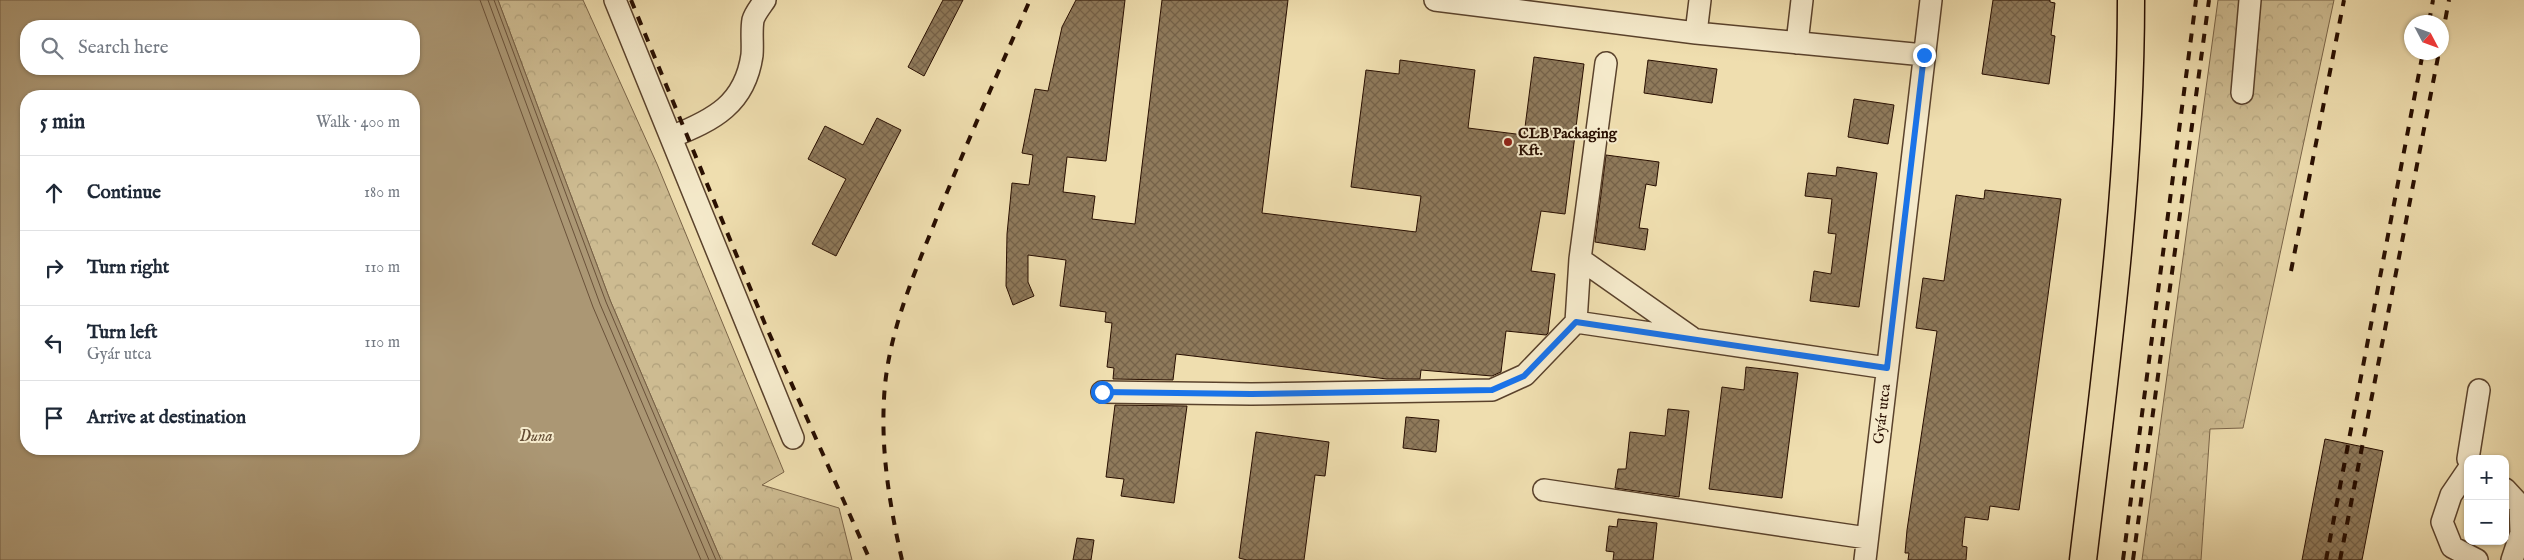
<!DOCTYPE html>
<meta charset="utf-8">
<style>
body{margin:0;font-family:"IM FELL English",serif;background:#f6f6f7;color:#1f2937}
.controls{position:absolute;right:15px;bottom:15px;display:grid;overflow:hidden;border-radius:10px;box-shadow:0 1px 4px #0004}
.controls button{width:45px;height:45px;display:grid;place-items:center;padding:0;border:0;border-bottom:1px solid #e0e1e3;background:#fff;color:#1f2937;font:25px sans-serif}
.compass{position:absolute;left:2404px;top:15px;width:45px;height:45px;border-radius:50%;background:#fff;box-shadow:0 1px 4px #0004;rotate:131deg}
.stop{position:absolute;width:15px;height:15px;margin:-11px;border:4px solid #1a73e8;border-radius:50%;background:#fff}
.stop.end{background:#1a73e8;border-color:#fff;box-shadow:0 1px 5px #0008}
.list{margin:0;padding:0;list-style:none}
h2{display:flex;justify-content:space-between;align-items:center;height:65px;margin:0;padding:0 20px;font-size:21px}
h2 small{font-size:16px;font-weight:400;color:#747a83}
.list li{display:grid;grid-template-columns:32px 1fr auto;gap:15px;align-items:center;box-sizing:border-box;height:75px;padding:0 20px;border-top:1px solid #e0e1e3}
.list b{display:block;font-size:19px;white-space:nowrap}
.list p{margin:0;font-size:16px;white-space:nowrap;color:#747a83}
.list em{font-size:16px;font-style:normal;color:#747a83}
.icon{flex:none;width:28px;height:28px;fill:none;stroke:currentColor;stroke-width:2;stroke-linecap:round;stroke-linejoin:round}
.map{position:relative;flex:none;width:2524px;height:560px;overflow:hidden}
.search{position:absolute;background:#fff;box-shadow:0 1px 4px #0004;left:20px;top:20px;width:400px;height:55px;display:flex;align-items:center;gap:12px;box-sizing:border-box;padding:0 18px;border-radius:20px;color:#747a83;font-size:19px}
.panel{position:absolute;background:#fff;box-shadow:0 1px 4px #0004;left:20px;top:90px;width:400px;height:365px;border-radius:20px}
.map>svg:first-child{display:block}
.forest{fill:url(#forest-crowns);stroke:#7a6448}
.water{fill:#ab9774;stroke:#776046;fill-rule:evenodd}
.lines{fill:none;stroke-linecap:round;stroke-linejoin:round}
.shore{stroke:#6a523a;stroke-width:1}
.building{fill:url(#building-cross-hatch);stroke:#280e00}
.minor-casing{stroke:#5a422c;stroke-width:24}
.major-casing{stroke:#280e00;stroke-width:29}
.minor{stroke:#f5eacb;stroke-width:21}
.major{stroke:#efdeaf;stroke-width:26}
.rail{stroke:#280e00;stroke-width:4;stroke-dasharray:9 9;stroke-linecap:butt}
.route{stroke:#1a73e8;stroke-width:6}
.poi-dot{fill:#8f2418;stroke:#f5eacb;stroke-width:2}
.labels{text-anchor:middle;dominant-baseline:central;stroke-width:4;stroke-linejoin:round;paint-order:stroke}
.poi-label{font-size:15px;font-weight:bold;fill:#280e00;stroke:#f5eacb;text-anchor:start}
.street-label{font-size:15px;fill:#280e00;stroke:#f5eacb}
.water-label{font-size:16px;font-style:italic;fill:#634c34;stroke:#f5eacb}
</style>
<div class="map">
<svg width="2524" height="560" viewBox="0 0 2524 560">
<defs>
<pattern id="forest-crowns" width="20" height="18" patternUnits="userSpaceOnUse" patternTransform="scale(1.25)"><rect width="20" height="18" fill="#cdbb91"/><path d="M2 6a3 3 0 1 1 6 0M12 15a3 3 0 1 1 6 0" fill="none" stroke="#b0a07b"/></pattern>
<pattern id="building-cross-hatch" width="8" height="8" patternUnits="userSpaceOnUse" patternTransform="scale(1.25)"><rect width="8" height="8" fill="#8f7a5b"/><path d="M0 0l8 8M0 8l8-8" fill="none" stroke="#756249"/></pattern>
</defs>
<rect width="100%" height="100%" fill="#efdeaf"/>
<filter id="stains"><feTurbulence type="fractalNoise" baseFrequency=".004" numOctaves="4"/><feColorMatrix values="0 0 0 0 .2 0 0 0 0 .09 0 0 0 0 .02 0 0 0 .5 -.17"/></filter>
<radialGradient id="worn" r=".72"><stop offset=".6" stop-color="#630" stop-opacity="0"/><stop offset="1" stop-color="#630" stop-opacity=".3"/></radialGradient>
<path class="forest" d="M498 0H583L657 164 784 472 762 485 839 508 852 560H721L610 300Z
M2218 0H2334L2243 428 2210 429 2201 560H2142Z"/>
<path class="water" d="M0 0H498L610 300 721 560H0ZM26 26H414V69H26ZM26 96H414V449H26Z"/>
<g class="lines">
<path class="shore" d="M480 0 593 307 701 560
M488 0 600 304 709 560
M494 0 606 302 716 560"/>
</g>
<path class="building" d="M943 0H963L924 76 908 67Z
M1076 0H1125L1106 161 1067 157 1063 192 1095 196 1092 219 1135 224 1162 0H1288L1262 213 1416 232 1421 196 1351 187 1366 70 1399 74 1400 60 1475 70 1468 128 1524 135 1534 57 1584 64 1565 214 1541 211 1531 271 1555 274 1548 333 1546 335 1506 331 1501 372 1492 376 1421 370 1420 379H1387L1176 354 1173 380 1113 379 1114 368 1107 367 1112 323 1105 322 1106 312 1060 306 1066 260 1028 255V282L1034 296 1013 305 1006 286 1007 234 1012 183 1029 185 1033 155 1022 153 1035 89 1048 91 1062 27Z
M1993 0H2050V2L2055 3 2051 35 2055 36 2049 84 1982 74Z
M1648 60 1717 69 1712 103 1644 93Z
M1854 99 1894 105 1888 144 1848 137Z
M877 118 901 130 836 256 812 244 846 179 808 159 825 126 863 145Z
M1606 155 1659 162 1656 186 1646 184 1639 228 1648 229 1645 250 1595 242Z
M1837 167 1877 173 1859 307 1810 301 1814 271 1831 274 1836 234 1828 233 1832 199 1805 196 1808 173 1836 176Z
M1985 190 2061 199 2019 510 1990 506 1988 520 1965 517 1962 546 1967 547 1966 560H1908L1909 553H1905L1907 530 1937 331 1916 328 1923 278 1944 281 1956 195 1984 199Z
M1746 367 1798 373 1782 498 1709 489 1722 387 1744 390Z
M1115 405 1187 406 1174 503 1121 496 1124 479 1106 477Z
M1668 409 1689 411 1679 497 1615 488 1618 469H1626L1630 432 1665 436Z
M1406 417 1439 420 1436 452 1403 448Z
M1256 432 1329 442 1325 476 1315 475 1304 560H1247L1239 558Z
M2325 439 2383 451 2362 560H2302Z
M1618 519 1657 523 1653 560H1613L1614 552 1606 551 1609 526 1617 527Z
M1077 538 1094 540 1091 560H1073Z"/>
<g class="lines">
<g class="minor-casing">
<path id="minor" d="M615 0 793 438
M1435 0 1696 33 1924 55
M1696 33 1700 0
M1797 43 1802 0
M1606 63 1580 259 1576 322 1887 368
M2242 93 2250 0
M671 137C714 120 745 104 752 55 753 44 751 31 753 20 755 13 761 6 765 0
M1580 259 1691 337
M1102 392 1251 394 1492 390 1525 375 1576 322
M2468 459 2479 390
M2468 470 2451 495 2442 522 2452 547 2477 560
M2505 489 2520 505 2521 533 2512 560
M1544 490 1867 538
M1865 560 1931 0"/>
</g>
<g class="major-casing">
<path id="major" d="M2083 560C2105 374 2131 188 2131 0"/>
</g>
<use href="#minor" class="minor"/>
<use href="#major" class="major"/>
<path class="rail" d="M631 0 765 324 870 560
M2429 22 2433 0
M2442 37 2449 0
M2291 271 2344 0
M902 560C890 507 881 454 884 399 887 334 915 272 939 212 968 140 999 70 1030 0
M2123 560 2196 0
M2133 560 2209 0
M2326 560 2423 52
M2340 560 2439 52"/>
</g>
<g class="lines">
<path class="route" d="M1102 392 1251 394 1492 390 1524 376 1576 322 1887 368 1924 55"/>
</g>
<circle class="poi-dot" cx="1508" cy="142" r="5"/>
<g class="labels">
<g class="poi-label">
<text x="1518" y="133">CLB Packaging<tspan x="1518" dy="17">Kft.</tspan></text>
</g>
<g class="street-label">
<text transform="translate(1882 414) rotate(-83)">Gyár utca</text>
</g>
<g class="water-label">
<text x="536" y="437">Duna</text>
</g>
</g>
<rect width="100%" height="100%" filter="url(#stains)"/>
<rect width="100%" height="100%" fill="url(#worn)"/>
</svg>
<div class="controls">
<button>+</button>
<button>−</button>
</div>
<svg class="compass" viewBox="-18 -18 36 36"><path d="M0-13l5 13h-10z" fill="#e53935"/><path d="M0 13l5-13h-10z" fill="#747a83"/></svg>
<div class="stop" style="left:1102px;top:392px"></div>
<div class="stop end" style="left:1924px;top:55px"></div>
<div class="search"><svg class="icon" aria-label="search" viewBox="0 0 24 24"><circle cx="10" cy="10" r="6"/><path d="M15 15l6 6"/></svg>Search here</div>
<section class="panel">
<h2>5 min<small>Walk · 400 m</small></h2>
<ul class="list">
<li><svg class="icon" aria-label="ahead" viewBox="0 0 24 24"><path d="M12 20V5M6 11l6-6 6 6"/></svg><div><b>Continue</b></div><em>180 m</em></li>
<li><svg class="icon" aria-label="right" viewBox="0 0 24 24"><path d="M7 20v-9h11M14 6l5 5-5 5"/></svg><div><b>Turn right</b></div><em>110 m</em></li>
<li><svg class="icon" aria-label="left" viewBox="0 0 24 24"><path d="M17 20v-9H6M10 6l-5 5 5 5"/></svg><div><b>Turn left</b><p>Gyár utca</p></div><em>110 m</em></li>
<li><svg class="icon" aria-label="arrive" viewBox="0 0 24 24"><path d="M6 21V4h12l-3 4 3 4H6"/></svg><div><b>Arrive at destination</b></div></li>
</ul>
</section>
</div>
